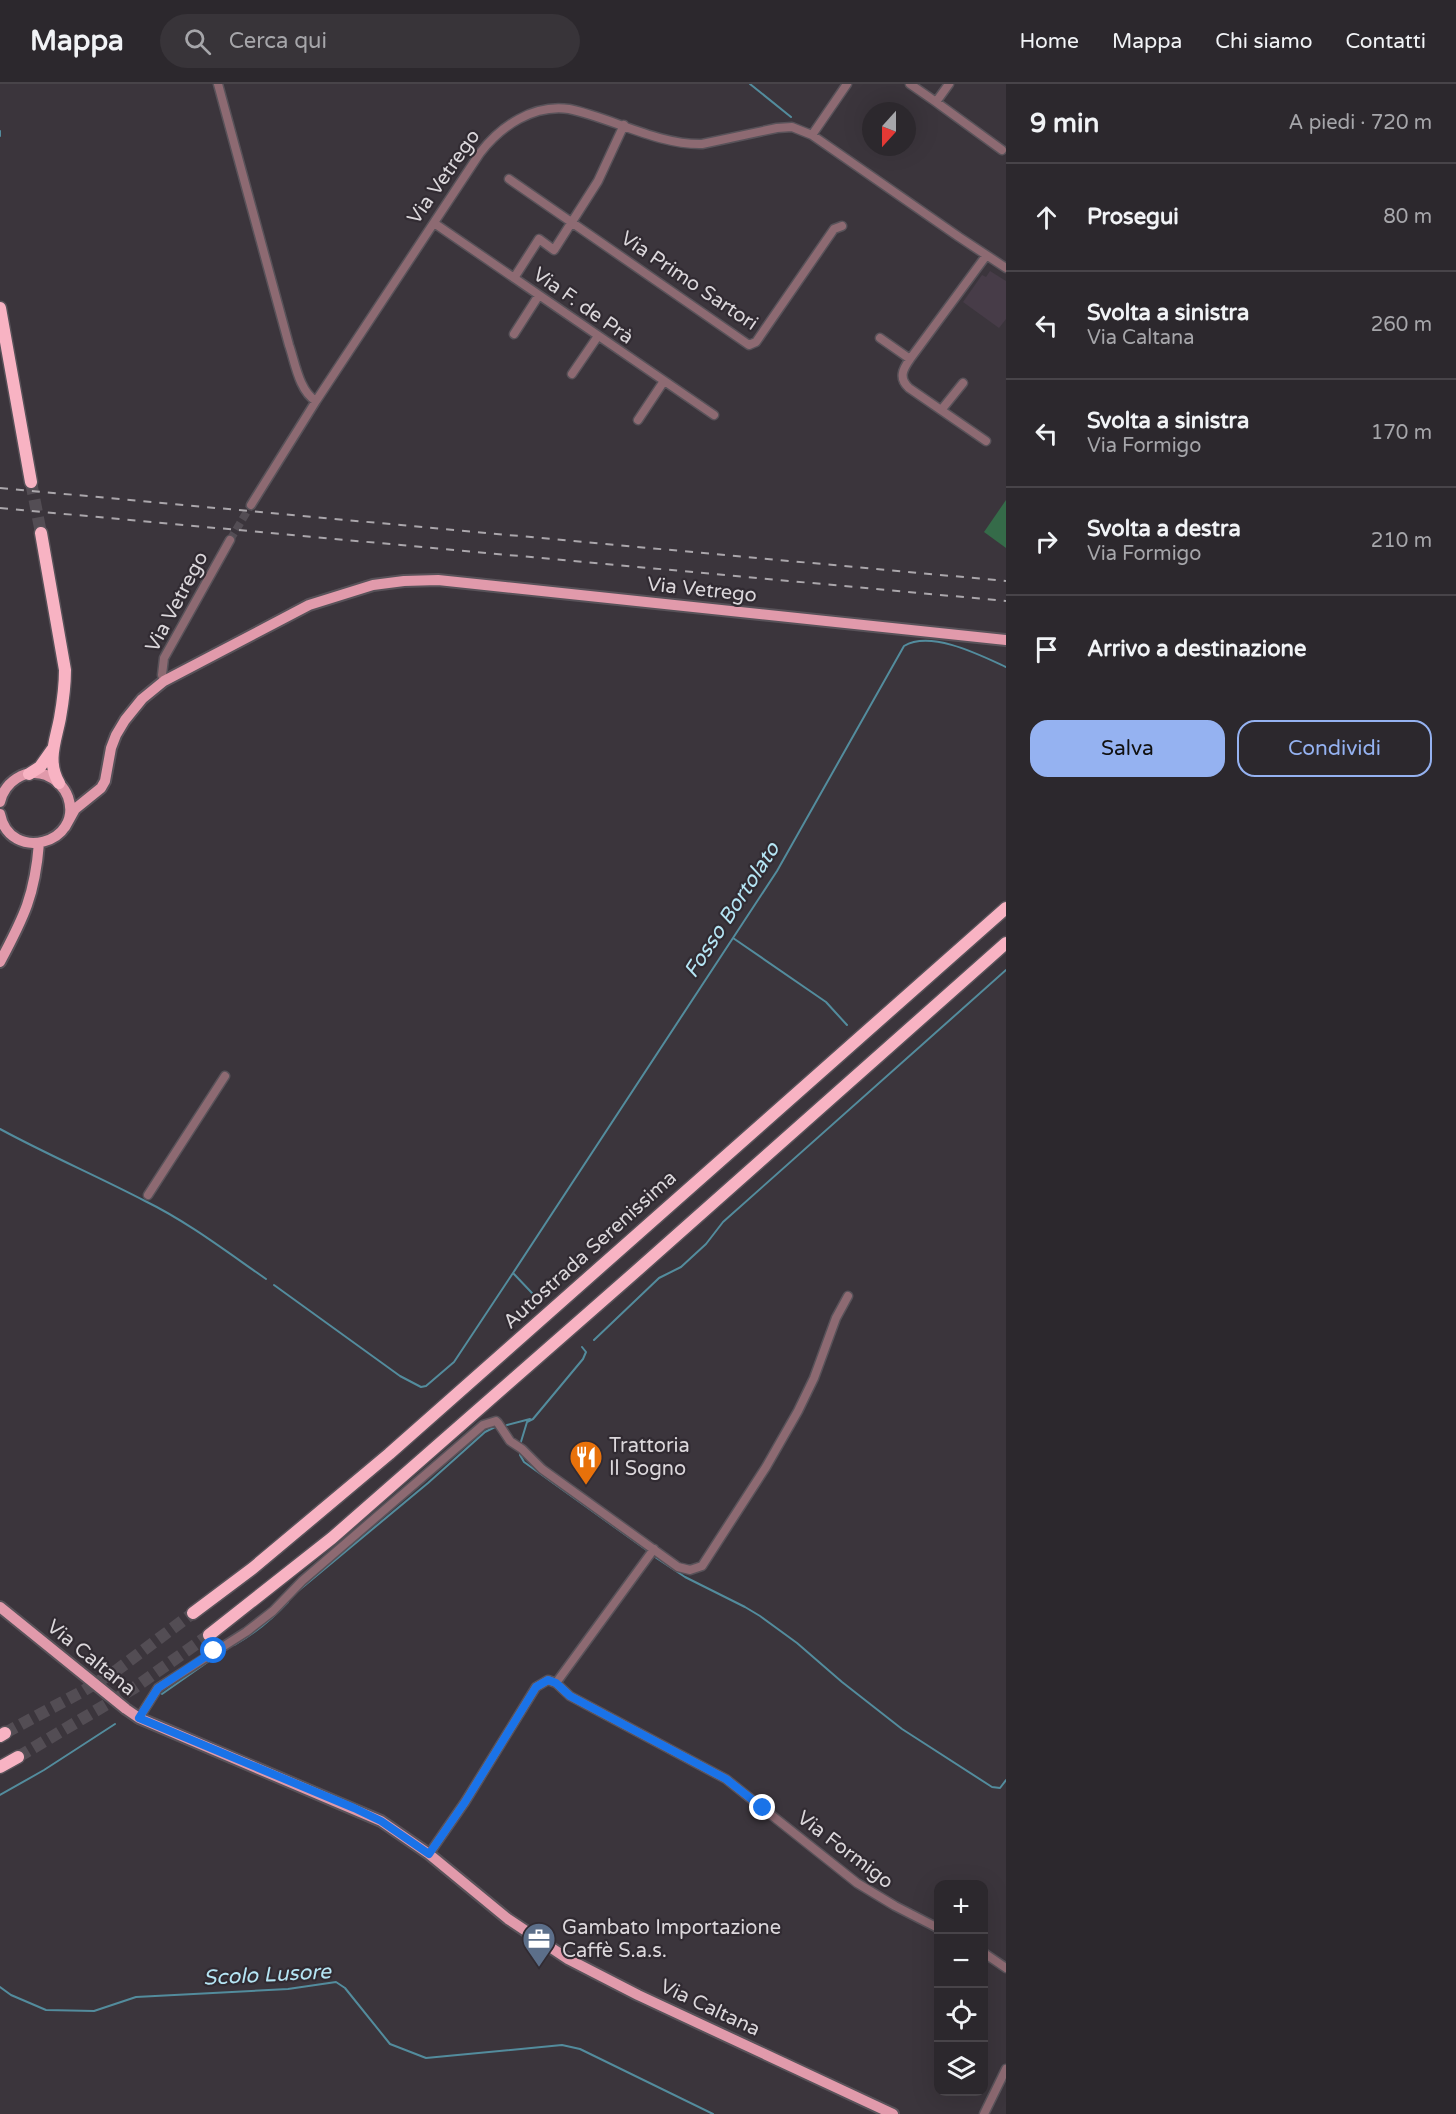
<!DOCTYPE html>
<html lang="it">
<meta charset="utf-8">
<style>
body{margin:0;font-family:"Varela Round",sans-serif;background:#383439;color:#f1f3f6}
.controls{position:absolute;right:18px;bottom:18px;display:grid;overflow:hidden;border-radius:12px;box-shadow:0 6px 24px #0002}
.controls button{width:54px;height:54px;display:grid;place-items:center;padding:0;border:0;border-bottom:2px solid #484449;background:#2c282d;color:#f1f3f6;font:30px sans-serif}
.compass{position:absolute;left:862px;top:18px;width:54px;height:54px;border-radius:50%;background:#2c282d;box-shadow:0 6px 24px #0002;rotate:201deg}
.stop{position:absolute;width:18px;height:18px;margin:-14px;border:4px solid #1a73e8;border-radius:50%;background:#fff}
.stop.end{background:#1a73e8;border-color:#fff;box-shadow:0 2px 6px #0008}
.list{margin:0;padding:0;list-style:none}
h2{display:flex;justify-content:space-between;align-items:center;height:78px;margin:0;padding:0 24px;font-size:26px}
h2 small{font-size:20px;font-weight:400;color:#a6a6aa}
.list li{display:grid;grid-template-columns:39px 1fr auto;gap:18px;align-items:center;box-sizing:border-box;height:108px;padding:0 24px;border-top:2px solid #484449}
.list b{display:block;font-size:22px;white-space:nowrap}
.list p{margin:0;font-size:20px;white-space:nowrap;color:#a6a6aa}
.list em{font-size:20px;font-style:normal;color:#a6a6aa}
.actions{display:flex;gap:12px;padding:18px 24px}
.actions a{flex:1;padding:14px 0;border:2px solid #95b2f1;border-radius:18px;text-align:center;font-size:21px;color:#95b2f1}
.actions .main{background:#95b2f1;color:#111}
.icon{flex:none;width:33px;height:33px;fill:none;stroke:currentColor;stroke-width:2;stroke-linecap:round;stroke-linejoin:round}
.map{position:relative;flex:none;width:1006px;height:2030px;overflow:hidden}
header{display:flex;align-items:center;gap:36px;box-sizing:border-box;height:84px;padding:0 30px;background:#2c282d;border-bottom:2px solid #484449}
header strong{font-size:28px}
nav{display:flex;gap:33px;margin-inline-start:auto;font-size:21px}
.search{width:420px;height:54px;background:#383439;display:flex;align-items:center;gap:15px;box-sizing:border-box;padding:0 21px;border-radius:33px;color:#a6a6aa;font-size:22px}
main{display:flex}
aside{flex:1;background:#2c282d}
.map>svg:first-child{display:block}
.built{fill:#473c48}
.green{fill:#356b49}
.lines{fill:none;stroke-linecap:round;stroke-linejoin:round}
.stream{stroke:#538c9d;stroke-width:2}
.minor-tunnel{stroke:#534d54;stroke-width:8;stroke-dasharray:8 4;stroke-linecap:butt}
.highway-tunnel{stroke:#534d54;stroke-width:12;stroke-dasharray:12 6;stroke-linecap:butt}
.minor-casing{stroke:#585259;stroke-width:11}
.major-casing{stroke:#585259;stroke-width:14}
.highway-casing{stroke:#585259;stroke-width:15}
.minor{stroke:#8d6a72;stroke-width:8}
.major{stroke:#e19aab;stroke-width:10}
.highway{stroke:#f8b3c3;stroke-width:12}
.rail{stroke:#aaa6ab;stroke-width:2;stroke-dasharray:8 8;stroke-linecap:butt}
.route{stroke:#1a73e8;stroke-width:8}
.labels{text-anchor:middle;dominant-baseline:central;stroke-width:4.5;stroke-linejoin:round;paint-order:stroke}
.street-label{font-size:20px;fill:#dbd7db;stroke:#312b32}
.poi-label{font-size:20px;fill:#dbd7db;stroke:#312b32;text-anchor:start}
.water-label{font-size:21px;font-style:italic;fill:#b5e5f4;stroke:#312b32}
</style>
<header>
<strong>Mappa</strong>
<div class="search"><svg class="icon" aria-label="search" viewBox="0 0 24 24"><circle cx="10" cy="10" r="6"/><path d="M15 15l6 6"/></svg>Cerca qui</div>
<nav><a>Home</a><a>Mappa</a><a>Chi siamo</a><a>Contatti</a></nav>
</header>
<main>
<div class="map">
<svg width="1006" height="2030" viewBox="0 0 1006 2030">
<rect width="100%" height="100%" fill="#3b353c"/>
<path class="built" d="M990 187 1006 197V235L999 244 963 218 982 191 986 193Z"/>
<path class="green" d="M1006 416V464L984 448Z"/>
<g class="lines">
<path class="stream" d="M750 0 791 33
M0 47V52
M733 854 826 918 847 941
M0 1045C48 1071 97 1092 145 1117 188 1138 227 1168 266 1195
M513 1189 777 787 904 562C931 546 980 571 1006 583
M274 1201 400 1292 421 1303 426 1302 454 1278 513 1189 532 1209
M594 1256 659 1194 681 1183 706 1160 723 1138 1006 886
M507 1341 530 1335
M520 1361 527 1338 533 1335 583 1275 586 1268 582 1263
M520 1367V1371L524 1378 648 1467
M652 1471 685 1493 745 1523 760 1532 797 1559 842 1598 902 1645 992 1703 1000 1704 1006 1696
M298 1507 428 1399 485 1348 495 1343
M234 1561C254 1550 272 1535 288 1518
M162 1610 219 1570
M0 1711 44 1686 115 1640
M0 1903 11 1911 46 1926 94 1927 136 1913 288 1905 336 1898 345 1904 390 1960 426 1974 562 1961 580 1965 713 2030"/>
<path class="minor-tunnel" d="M230 456 251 421"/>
<path class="highway-tunnel" d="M31 398 41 449
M5 1649 83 1607 117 1586 193 1529
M18 1673 134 1604 209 1551"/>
<g class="minor-casing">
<path id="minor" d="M218 0 289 261C295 278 299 307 316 317
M910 0 936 18 949 0
M936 18 1002 66
M812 51 847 0
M509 95 749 261 756 258 834 145 842 142
M434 139 714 331
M986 172 910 275C903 285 898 294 909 304L986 357
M514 194 539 155 554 166 598 97 624 41
M514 250 539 211
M880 254 910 275
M572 290 598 252
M942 325 963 299
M638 336 664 297
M251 421 316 317 480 69C501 42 533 20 569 25 612 34 658 61 702 60L777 44 792 43 812 51 959 153 1006 184
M164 597 162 591 164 574 230 456
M148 1111 225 992
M556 1599 654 1465
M139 1634 158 1604 246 1548 273 1527 302 1497 483 1341 496 1337 498 1339 510 1357 522 1365 542 1385 678 1483 690 1486 702 1482 766 1383 798 1327 814 1294 836 1234 848 1212
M429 1770 465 1718 536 1603 548 1596 556 1599 570 1612 726 1695 857 1799 895 1822 938 1844
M984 1869 1006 1884
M984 2030 1006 1985"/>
</g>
<g class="major-casing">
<path id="major" d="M0 718C5 698 24 684 46 691 56 695 64 703 68 713 84 759 10 780 0 730
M65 743 75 725 101 704 105 697 111 664 116 651 125 636 142 615 164 597 309 521 373 501 404 497 438 496 1006 556
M0 878C24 833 35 811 39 759
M0 1523 126 1625 139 1634 381 1737 429 1770 508 1835 568 1875 638 1911 893 2030"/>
</g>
<g class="highway-casing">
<path id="highway" d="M0 224 31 398
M41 449 65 586C65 602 63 617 60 634 56 656 46 677 59 699
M29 690 40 683 52 666
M193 1529 253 1484 389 1370 1006 824
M209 1551 332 1454 633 1190 1006 859
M0 1652 5 1649
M0 1683 18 1673"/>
</g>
<use href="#minor" class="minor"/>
<use href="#major" class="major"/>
<use href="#highway" class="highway"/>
<path class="rail" d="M0 404 1006 497
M0 424 1006 517"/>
</g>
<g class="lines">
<path class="route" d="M214 1567 158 1604 139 1634 354 1724 381 1737 429 1770 465 1718 536 1603 548 1596 556 1599 570 1612 726 1695 763 1724"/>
</g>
<defs>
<g id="restaurant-pin" transform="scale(1.725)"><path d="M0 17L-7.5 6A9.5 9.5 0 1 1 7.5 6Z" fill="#e8710a" stroke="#312b32"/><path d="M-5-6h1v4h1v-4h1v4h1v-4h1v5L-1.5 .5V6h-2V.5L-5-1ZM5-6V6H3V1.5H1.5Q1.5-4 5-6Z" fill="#fff"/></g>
<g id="office-pin" transform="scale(1.725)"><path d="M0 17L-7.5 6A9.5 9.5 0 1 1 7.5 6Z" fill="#5c6f8a" stroke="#312b32"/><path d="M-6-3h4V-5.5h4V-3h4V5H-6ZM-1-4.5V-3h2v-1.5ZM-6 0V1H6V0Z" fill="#fff"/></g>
</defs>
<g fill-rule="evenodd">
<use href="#restaurant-pin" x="586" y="1373"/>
<use href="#office-pin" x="539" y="1855"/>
</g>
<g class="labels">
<g class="street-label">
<text transform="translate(444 93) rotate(-55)">Via Vetrego</text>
<text transform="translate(689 197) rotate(34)">Via Primo Sartori</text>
<text transform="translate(583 222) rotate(35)">Via F. de Prà</text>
<text transform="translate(702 506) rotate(6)">Via Vetrego</text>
<text transform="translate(177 518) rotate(-62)">Via Vetrego</text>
<text transform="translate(590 1166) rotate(-42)">Autostrada Serenissima</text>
<text transform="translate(91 1574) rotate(39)">Via Caltana</text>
<text transform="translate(845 1766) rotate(37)">Via Formigo</text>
<text transform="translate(710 1924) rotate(25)">Via Caltana</text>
</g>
<g class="poi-label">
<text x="609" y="1362">Trattoria<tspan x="609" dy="23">Il Sogno</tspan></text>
<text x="562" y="1844">Gambato Importazione<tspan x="562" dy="23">Caffè S.a.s.</tspan></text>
</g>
<g class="water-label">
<text transform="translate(732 826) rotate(-57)">Fosso Bortolato</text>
<text transform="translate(267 1891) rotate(-3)">Scolo Lusore</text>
</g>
</g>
</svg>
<div class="controls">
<button>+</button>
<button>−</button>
<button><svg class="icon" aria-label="locate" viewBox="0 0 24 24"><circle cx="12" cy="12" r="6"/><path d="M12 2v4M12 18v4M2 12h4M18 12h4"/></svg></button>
<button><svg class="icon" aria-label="layers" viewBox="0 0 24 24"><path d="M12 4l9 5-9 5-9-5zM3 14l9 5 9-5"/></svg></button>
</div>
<svg class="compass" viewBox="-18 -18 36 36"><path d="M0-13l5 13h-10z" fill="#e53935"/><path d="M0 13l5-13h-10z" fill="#a6a6aa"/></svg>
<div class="stop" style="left:214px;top:1567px"></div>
<div class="stop end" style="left:763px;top:1724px"></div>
</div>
<aside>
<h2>9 min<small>A piedi · 720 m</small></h2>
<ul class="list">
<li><svg class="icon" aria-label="ahead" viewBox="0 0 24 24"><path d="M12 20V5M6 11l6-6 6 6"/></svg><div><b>Prosegui</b></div><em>80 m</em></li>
<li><svg class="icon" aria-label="left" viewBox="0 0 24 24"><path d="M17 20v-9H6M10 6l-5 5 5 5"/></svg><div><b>Svolta a sinistra</b><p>Via Caltana</p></div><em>260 m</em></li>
<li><svg class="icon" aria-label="left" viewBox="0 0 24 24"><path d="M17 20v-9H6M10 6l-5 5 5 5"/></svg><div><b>Svolta a sinistra</b><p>Via Formigo</p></div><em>170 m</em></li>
<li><svg class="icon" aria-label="right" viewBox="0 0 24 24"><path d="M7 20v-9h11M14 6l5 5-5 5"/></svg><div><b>Svolta a destra</b><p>Via Formigo</p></div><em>210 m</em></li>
<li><svg class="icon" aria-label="arrive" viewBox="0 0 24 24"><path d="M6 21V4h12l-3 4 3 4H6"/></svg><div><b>Arrivo a destinazione</b></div></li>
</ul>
<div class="actions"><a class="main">Salva</a><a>Condividi</a></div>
</aside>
</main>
